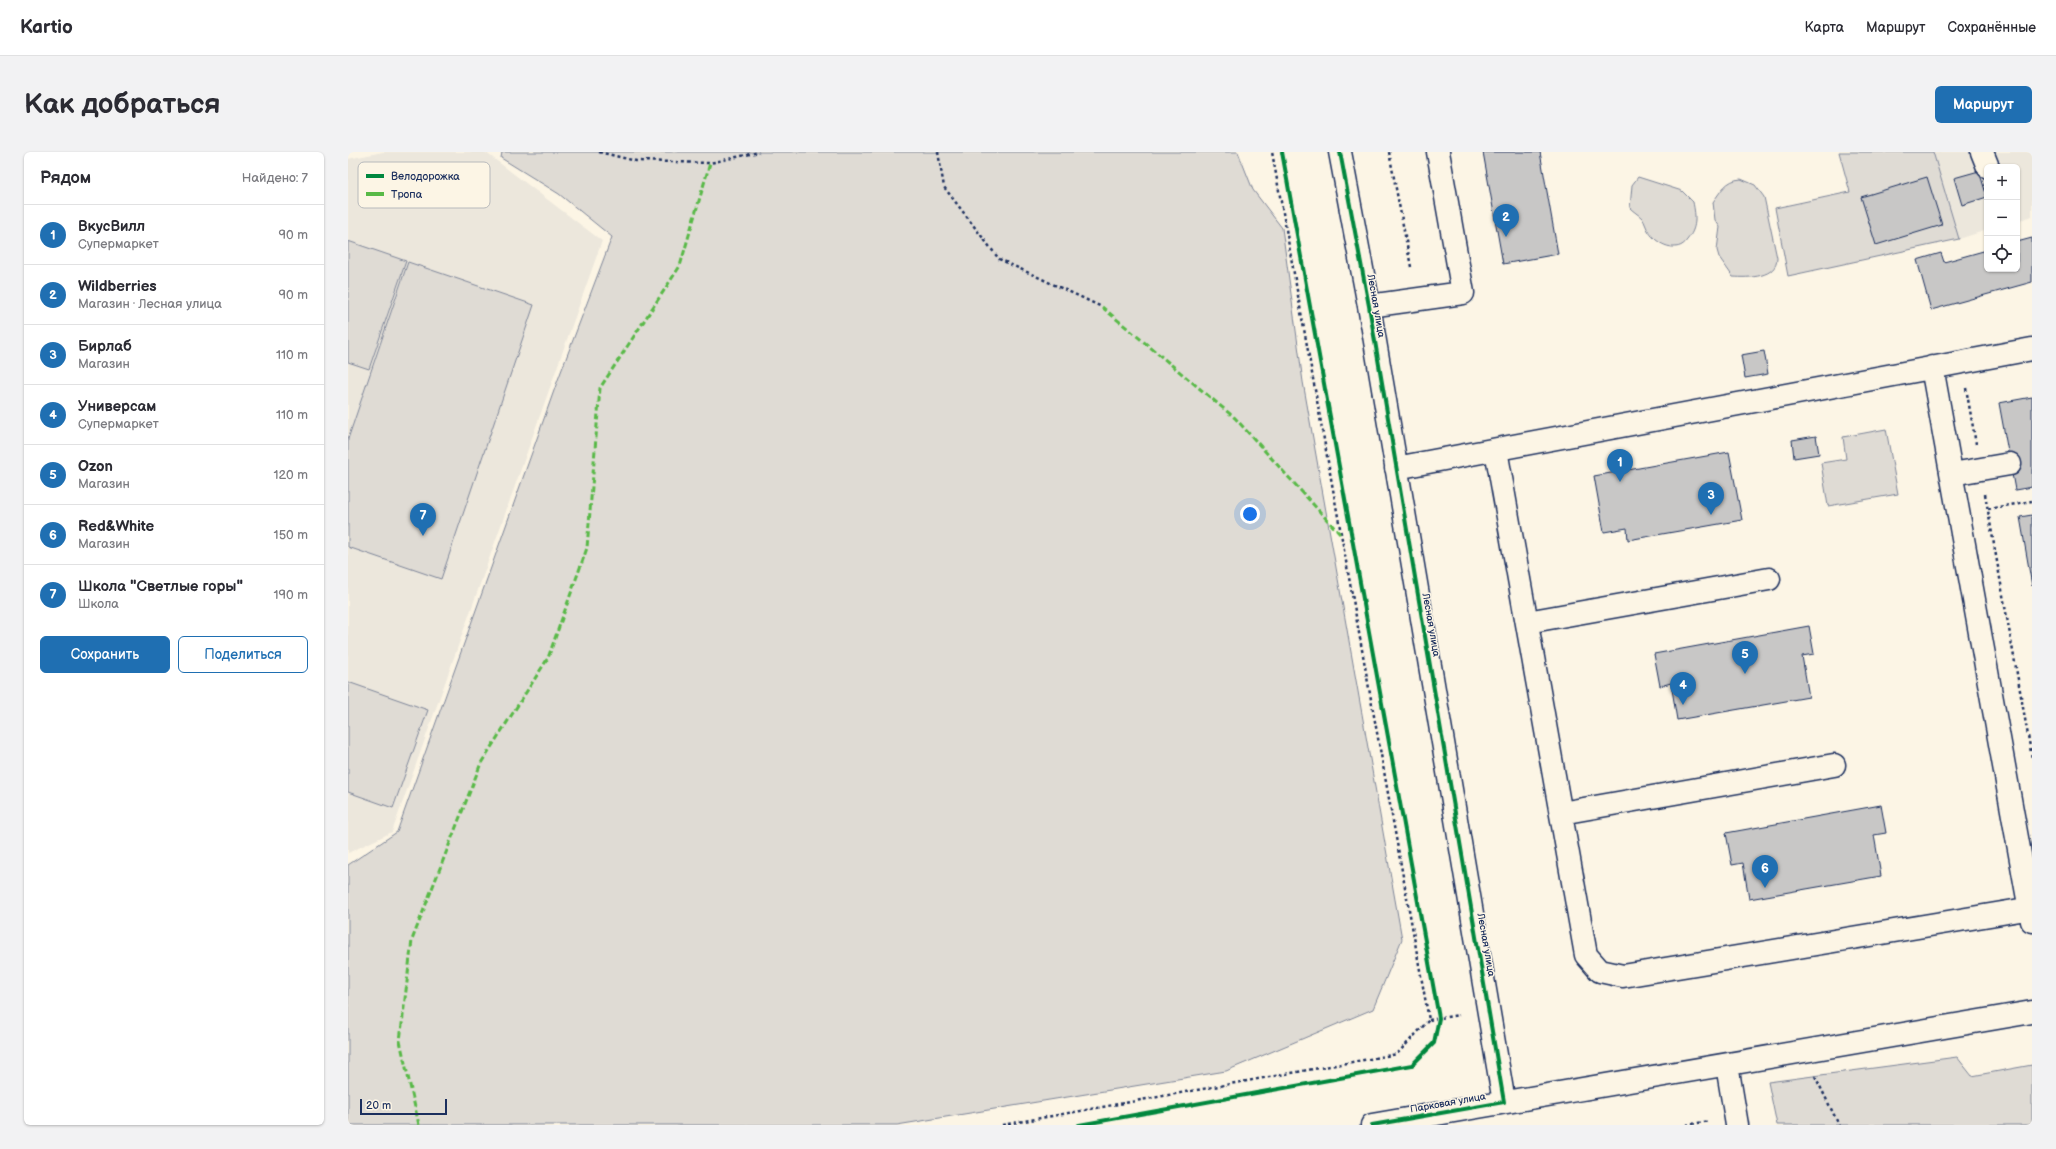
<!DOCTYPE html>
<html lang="ru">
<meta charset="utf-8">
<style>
body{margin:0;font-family:"Balsamiq Sans",sans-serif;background:#f2f2f3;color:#2b2b33}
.controls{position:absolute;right:12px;top:12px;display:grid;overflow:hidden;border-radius:6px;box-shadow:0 1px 3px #0004}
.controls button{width:36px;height:36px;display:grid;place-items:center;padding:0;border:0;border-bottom:1px solid #e1e1e2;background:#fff;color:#2b2b33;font:20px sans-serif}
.scale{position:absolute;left:12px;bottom:10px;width:87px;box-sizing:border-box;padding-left:4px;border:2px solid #1b2f5e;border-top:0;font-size:11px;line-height:14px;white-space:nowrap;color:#1b2f5e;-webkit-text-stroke:3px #fcf5e5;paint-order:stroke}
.you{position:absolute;left:902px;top:362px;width:14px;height:14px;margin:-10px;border:3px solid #fff;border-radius:50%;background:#1a73e8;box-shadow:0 0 0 6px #1a73e833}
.badge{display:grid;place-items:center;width:26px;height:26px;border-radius:50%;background:#1f6fb2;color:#fff;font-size:13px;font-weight:700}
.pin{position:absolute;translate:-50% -33px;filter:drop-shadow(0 1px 2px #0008)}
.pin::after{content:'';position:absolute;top:21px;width:14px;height:12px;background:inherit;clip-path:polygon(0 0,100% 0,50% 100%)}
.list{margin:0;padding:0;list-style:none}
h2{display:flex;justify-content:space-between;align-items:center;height:52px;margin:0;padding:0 16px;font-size:17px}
h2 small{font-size:13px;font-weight:400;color:#7c7c81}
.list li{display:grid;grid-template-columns:26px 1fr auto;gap:12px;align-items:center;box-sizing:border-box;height:60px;padding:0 16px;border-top:1px solid #e1e1e2}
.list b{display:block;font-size:15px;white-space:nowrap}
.list p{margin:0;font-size:13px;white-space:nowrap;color:#7c7c81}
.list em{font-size:13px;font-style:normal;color:#7c7c81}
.actions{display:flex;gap:8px;padding:12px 16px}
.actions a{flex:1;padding:9px 0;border:1px solid #1f6fb2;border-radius:6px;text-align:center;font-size:14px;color:#1f6fb2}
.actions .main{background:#1f6fb2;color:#fff}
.icon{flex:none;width:22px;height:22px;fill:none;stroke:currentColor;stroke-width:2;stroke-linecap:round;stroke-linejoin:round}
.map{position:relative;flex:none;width:1684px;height:973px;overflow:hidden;border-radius:6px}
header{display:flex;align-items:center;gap:24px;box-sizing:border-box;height:56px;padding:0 20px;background:#fff;border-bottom:1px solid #e1e1e2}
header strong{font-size:19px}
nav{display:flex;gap:22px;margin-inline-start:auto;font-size:14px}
.intro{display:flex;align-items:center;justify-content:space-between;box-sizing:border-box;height:96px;padding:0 24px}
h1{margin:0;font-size:28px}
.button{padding:10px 18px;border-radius:6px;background:#1f6fb2;color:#fff;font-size:14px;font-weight:700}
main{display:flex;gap:24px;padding:0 24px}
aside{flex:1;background:#fff;border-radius:6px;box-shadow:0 1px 3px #0004}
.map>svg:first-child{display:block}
.built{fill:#ece7dc}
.green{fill:#dfdbd4;stroke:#7d8599}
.building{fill:#c8c7c6;stroke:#1b2f5e}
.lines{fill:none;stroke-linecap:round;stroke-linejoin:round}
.minor-casing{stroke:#1b2f5e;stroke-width:25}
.path{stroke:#1b2f5e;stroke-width:2.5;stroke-dasharray:3 3;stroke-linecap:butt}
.minor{stroke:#fcf5e5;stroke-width:22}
.quiet{stroke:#58b947;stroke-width:3;stroke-dasharray:6 3;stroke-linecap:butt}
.cycleway-casing{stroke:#fcf5e5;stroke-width:6}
.cycleway{stroke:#00873e;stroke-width:4}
.labels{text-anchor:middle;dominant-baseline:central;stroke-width:3;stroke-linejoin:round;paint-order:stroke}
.street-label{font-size:10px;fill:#1b2f5e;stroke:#fcf5e5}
.key{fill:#fcf5e5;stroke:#b8babc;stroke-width:1}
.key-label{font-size:11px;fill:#1b2f5e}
</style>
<header>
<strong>Kartio</strong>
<nav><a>Карта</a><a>Маршрут</a><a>Сохранённые</a></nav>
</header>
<div class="intro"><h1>Как добраться</h1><a class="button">Маршрут</a></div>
<main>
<aside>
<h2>Рядом<small>Найдено: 7</small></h2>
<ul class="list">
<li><span class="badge">1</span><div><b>ВкусВилл</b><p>Супермаркет</p></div><em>90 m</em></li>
<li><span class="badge">2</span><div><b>Wildberries</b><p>Магазин · Лесная улица</p></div><em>90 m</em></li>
<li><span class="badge">3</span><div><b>Бирлаб</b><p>Магазин</p></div><em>110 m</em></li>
<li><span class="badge">4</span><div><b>Универсам</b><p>Супермаркет</p></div><em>110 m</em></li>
<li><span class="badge">5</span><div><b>Ozon</b><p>Магазин</p></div><em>120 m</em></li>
<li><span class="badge">6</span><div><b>Red&amp;White</b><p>Магазин</p></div><em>150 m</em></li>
<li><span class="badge">7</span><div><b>Школа &quot;Светлые горы&quot;</b><p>Школа</p></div><em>190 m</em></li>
</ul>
<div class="actions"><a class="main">Сохранить</a><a>Поделиться</a></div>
</aside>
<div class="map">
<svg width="1684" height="973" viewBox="0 0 1684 973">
<rect width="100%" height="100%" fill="#fcf5e5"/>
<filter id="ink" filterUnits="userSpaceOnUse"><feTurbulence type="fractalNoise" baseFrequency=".025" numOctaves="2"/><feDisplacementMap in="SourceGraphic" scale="8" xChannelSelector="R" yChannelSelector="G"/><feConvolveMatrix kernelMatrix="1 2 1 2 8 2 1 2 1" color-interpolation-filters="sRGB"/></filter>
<g filter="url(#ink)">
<path class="built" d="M35 0H137L254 89 44 680 0 701V7Z
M1585 0H1684V64L1669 69V15H1639V78L1611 87Z"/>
<path class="green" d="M154 0H890L905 38 934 76 955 230 1054 787 1025 857 878 919 549 973H0V713L49 680 208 233 264 85 211 42 153 6Z
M1491 0H1585L1611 87 1440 124 1427 56 1502 40Z
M1290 25 1334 39 1345 50C1348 65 1349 76 1339 88 1330 102 1309 93 1301 80 1298 76 1297 70 1294 66 1290 62 1286 60 1282 56L1284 33Z
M1393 27 1407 33 1416 45 1429 106C1429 126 1401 126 1385 125L1371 105 1369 98 1372 75 1367 68 1365 50C1373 39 1378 28 1393 27Z
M0 89 58 109 21 217 0 210Z
M60 110 186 153 93 427 0 395V287Z
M1538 277 1550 342 1480 354 1473 311 1498 307 1495 285Z
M0 530 80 558 45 656 0 640Z
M1609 905 1624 924 1684 913V973H1429L1420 930Z"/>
<path class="building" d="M1135 0H1192L1210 102 1155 112Z
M1631 19 1639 45 1614 53 1606 26Z
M1579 25 1594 73 1528 93 1513 45Z
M1684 86V130L1583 158 1569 108 1593 101 1596 110 1639 98V117H1669V90Z
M1416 199 1420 222 1397 226 1393 203Z
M1684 245V335L1667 338 1651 251Z
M1468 284 1471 302 1446 306 1444 288Z
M1381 300 1394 368 1280 388 1279 376 1256 380 1246 324Z
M1684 363V434L1672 365Z
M1461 474 1466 502 1454 504 1461 545 1329 568 1323 531 1312 534 1306 502Z
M1533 653 1538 681 1526 683 1533 724 1401 747 1395 711 1384 713 1378 681Z"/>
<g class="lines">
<g class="minor-casing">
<path id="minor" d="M992 0 1021 154 1156 950
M1634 0 1640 15
M1021 154 1115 141 1090 0
M1584 215 1684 769
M1148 298 1238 803 1252 819 1275 824 1684 756
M1048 316 1684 197
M1604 322 1662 312
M1179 470 1421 427
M1213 661 1486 613
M1379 913 1389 973
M1024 973 1684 860"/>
</g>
<path class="path" d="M251 0 288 9 362 11 411 0
M590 0 596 35 651 107 754 155
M1041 0 1063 115
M1618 236 1628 292
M1637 342 1684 606
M1640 357 1684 349
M1081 868 1111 863
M1467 924 1491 973
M654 973 1049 902 1081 868 924 0
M1338 973 1361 969"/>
<use href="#minor" class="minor"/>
<path class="quiet" d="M754 155 887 266 992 382
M71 973 52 889 64 788 133 611 200 506 239 396 252 236 332 114 362 11"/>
<g class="cycleway-casing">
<path id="cycleway" d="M992 0 1021 154 1156 950 1024 973
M731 973 1064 913 1086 891 1091 866 934 0"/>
</g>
<use href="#cycleway" class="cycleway"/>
</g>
</g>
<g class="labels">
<g class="street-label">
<text transform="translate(1028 154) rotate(80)">Лесная улица</text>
<text transform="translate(1083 473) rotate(80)">Лесная улица</text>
<text transform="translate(1138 793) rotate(80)">Лесная улица</text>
<text transform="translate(1100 951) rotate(-10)">Парковая улица</text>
</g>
</g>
<rect x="10" y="10" width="132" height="46" rx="6" class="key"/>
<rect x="18" y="22" width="18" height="4" fill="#00873e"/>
<rect x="18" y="40" width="18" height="4" fill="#58b947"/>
<g class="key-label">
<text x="43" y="28">Велодорожка</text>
<text x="43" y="46">Тропа</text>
</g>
</svg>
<div class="controls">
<button>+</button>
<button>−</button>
<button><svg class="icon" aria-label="locate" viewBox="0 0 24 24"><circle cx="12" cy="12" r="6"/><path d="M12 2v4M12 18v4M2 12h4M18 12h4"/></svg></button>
</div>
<div class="scale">20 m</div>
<div class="you"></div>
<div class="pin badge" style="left:1272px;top:330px">1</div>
<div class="pin badge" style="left:1158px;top:85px">2</div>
<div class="pin badge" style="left:1363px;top:363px">3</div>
<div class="pin badge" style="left:1335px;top:553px">4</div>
<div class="pin badge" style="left:1397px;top:522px">5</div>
<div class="pin badge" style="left:1417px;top:736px">6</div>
<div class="pin badge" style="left:75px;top:384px">7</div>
</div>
</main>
